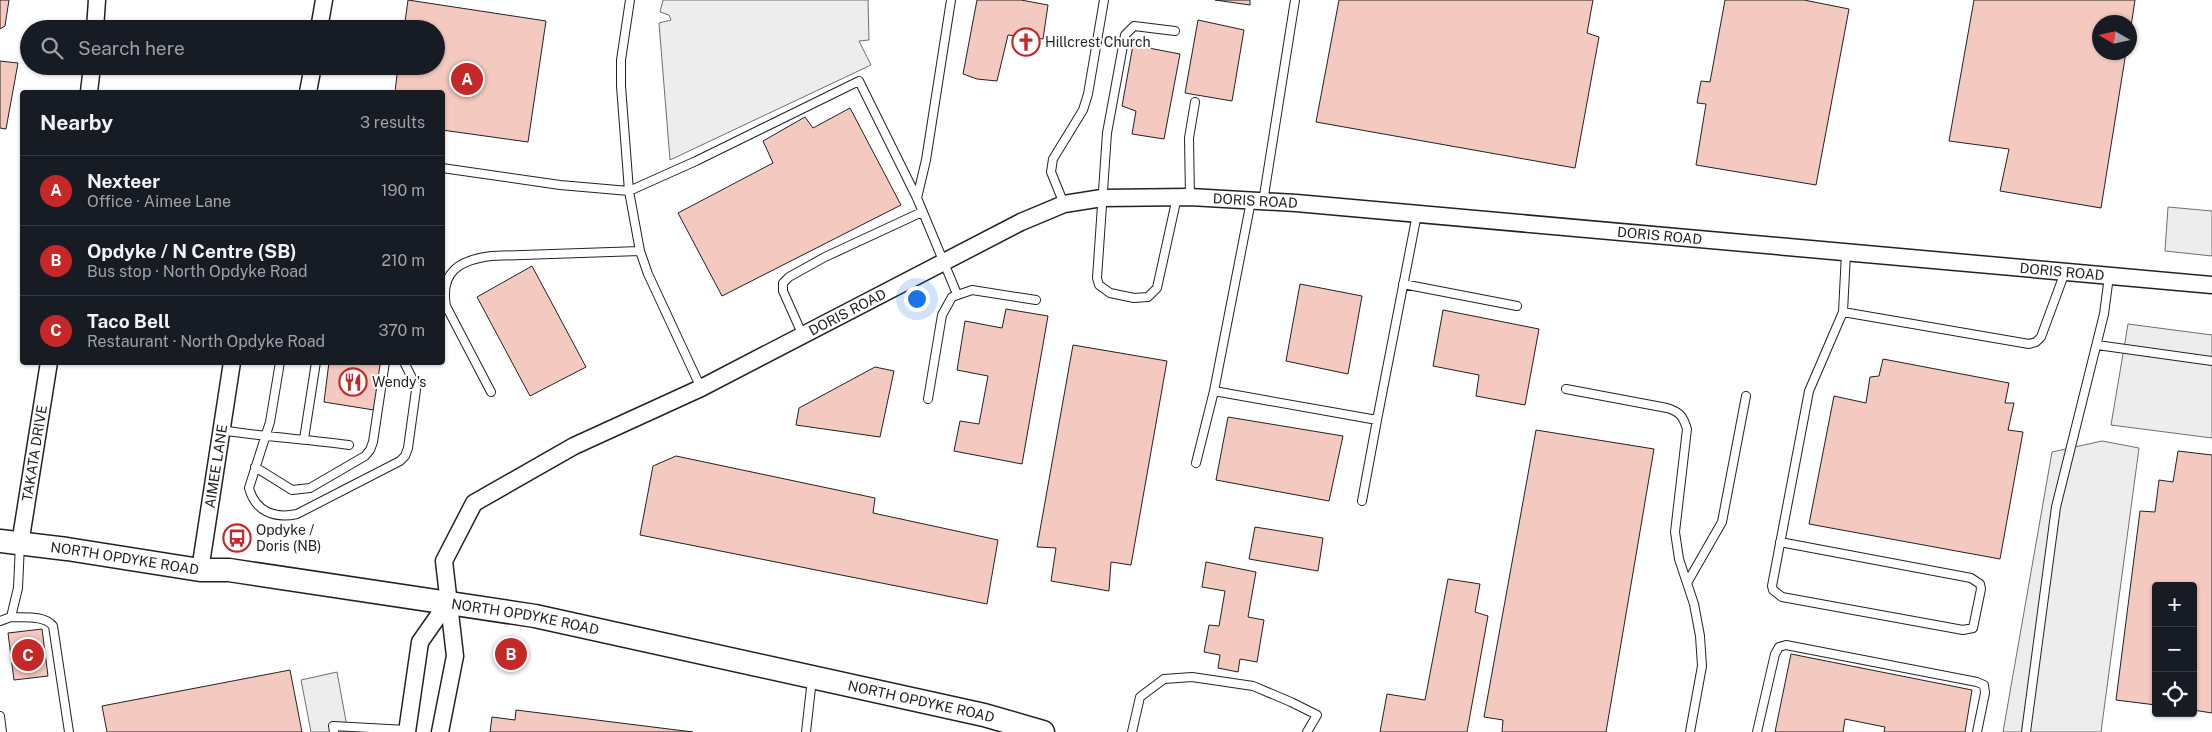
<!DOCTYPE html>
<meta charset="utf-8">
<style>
body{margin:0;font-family:"Public Sans",sans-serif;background:#242831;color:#f1f3f6}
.controls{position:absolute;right:15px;bottom:15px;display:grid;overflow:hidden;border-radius:5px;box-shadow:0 1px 4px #0004}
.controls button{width:45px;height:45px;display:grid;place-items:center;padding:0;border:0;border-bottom:1px solid #363941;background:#171b24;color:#f1f3f6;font:25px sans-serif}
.compass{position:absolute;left:2092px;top:15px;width:45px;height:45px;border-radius:50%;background:#171b24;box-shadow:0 1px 4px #0004;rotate:279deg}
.you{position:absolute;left:916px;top:298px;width:18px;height:18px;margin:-12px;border:4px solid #fff;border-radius:50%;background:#1a73e8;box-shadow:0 0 0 8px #1a73e833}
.badge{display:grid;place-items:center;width:32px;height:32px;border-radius:50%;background:#c62828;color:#fff;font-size:16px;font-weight:700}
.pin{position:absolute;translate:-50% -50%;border:2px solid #fff;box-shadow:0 1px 5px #0006}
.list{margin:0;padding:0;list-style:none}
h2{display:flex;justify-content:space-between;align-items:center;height:65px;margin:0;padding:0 20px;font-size:21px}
h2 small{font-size:16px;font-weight:400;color:#9ea1a6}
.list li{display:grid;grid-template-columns:32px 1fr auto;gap:15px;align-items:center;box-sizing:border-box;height:70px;padding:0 20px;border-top:1px solid #363941}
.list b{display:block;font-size:19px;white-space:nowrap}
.list p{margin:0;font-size:16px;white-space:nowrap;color:#9ea1a6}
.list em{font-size:16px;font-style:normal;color:#9ea1a6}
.icon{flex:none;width:28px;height:28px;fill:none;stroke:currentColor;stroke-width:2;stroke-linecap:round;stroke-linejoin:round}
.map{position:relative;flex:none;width:2212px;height:732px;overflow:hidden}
.search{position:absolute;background:#171b24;box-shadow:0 1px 4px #0004;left:20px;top:20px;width:425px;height:55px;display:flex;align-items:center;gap:12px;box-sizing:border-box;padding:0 18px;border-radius:28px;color:#9ea1a6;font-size:19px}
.panel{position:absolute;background:#171b24;box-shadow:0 1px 4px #0004;left:20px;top:90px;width:425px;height:275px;border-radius:5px}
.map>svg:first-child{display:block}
.parking{fill:#ededed;stroke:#6f6f6f}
.building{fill:#f3c9c0;stroke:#222}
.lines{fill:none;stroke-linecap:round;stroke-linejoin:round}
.service-casing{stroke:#222;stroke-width:10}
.minor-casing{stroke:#222;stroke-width:19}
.secondary-casing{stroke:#222;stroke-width:25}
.service{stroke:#fff;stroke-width:8}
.minor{stroke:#fff;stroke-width:16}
.secondary{stroke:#fff;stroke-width:22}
.labels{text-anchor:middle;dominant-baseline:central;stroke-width:4;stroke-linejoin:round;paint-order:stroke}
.poi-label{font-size:14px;fill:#222;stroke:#fff;text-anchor:start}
.street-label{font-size:14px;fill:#222;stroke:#fff}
</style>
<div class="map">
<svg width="2212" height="732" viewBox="0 0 2212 732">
<rect width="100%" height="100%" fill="#fff"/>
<path class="parking" d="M663 0H868L869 40 859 41 871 65 670 160 659 23 671 20 669 15 660 12Z
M2168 207 2212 211V256L2165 251Z
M2128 324 2212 335V438L2111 425Z
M2102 441 2139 448 2101 732H2003L2052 452Z
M337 672 348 732H311L301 680Z"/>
<path class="building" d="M0 0H9L5 26 0 29Z
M408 0 546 21 528 142 442 130V92H395L398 66H436V29H404Z
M977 0H1021L1048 5 1043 39 1008 35 997 81 977 79 963 74Z
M1215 0H1250V5Z
M1339 0H1593L1587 33 1599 37 1575 168 1316 122Z
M1725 0H1804L1849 9 1816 185 1696 165 1706 104 1697 103 1701 81 1710 82Z
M1974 0H2135L2130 33V22H2100V52H2126L2101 208 2000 191 2009 149 1949 141Z
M1198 20 1244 30 1232 101 1185 93Z
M1133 45 1180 54 1164 139 1132 134 1136 111 1122 106Z
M0 61 18 63 6 129 0 128Z
M850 108 901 205 722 296 678 213 773 163 763 141 805 117 813 128Z
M532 266 586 367 530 396 477 297Z
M1300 284 1362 296 1348 374 1286 361Z
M1006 309 1048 316 1022 464 954 451 960 421 979 424 988 376 957 370 965 321 1002 328Z
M1443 310 1539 329 1525 405 1476 396 1479 375 1433 366Z
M1073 345 1167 361 1131 565 1111 562 1109 591 1051 581 1056 548 1037 547Z
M1883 359 2009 383 2005 403H2014L2008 430 2023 432 2000 559 1809 524 1834 396 1866 403 1870 377 1879 376Z
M329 362H382L374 410 324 402Z
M875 367 894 371 880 437 796 425 799 408Z
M1228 417 1343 436 1329 501 1216 480Z
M1536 430 1654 449 1606 732H1502L1503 720 1484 717Z
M2178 451 2212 455V713L2193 710V586H2156V705L2116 700 2140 511 2155 512 2159 480 2173 482Z
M676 456 875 498 873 513 998 540 987 604 640 535 653 466Z
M1255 527 1323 538 1318 571 1249 559Z
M1206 562 1256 572 1248 617 1264 620 1257 662 1240 659 1238 672 1218 668 1220 655 1204 652 1209 625 1219 626 1225 591 1202 587Z
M1448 579 1480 584 1475 612 1488 616 1467 732H1380L1387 694 1425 700Z
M42 629 48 676 14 680 8 633Z
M1791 654 1972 690 1965 732H1884L1885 727 1845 719 1843 732H1775Z
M290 670 302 732H107L102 706Z
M516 710 693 732H490L492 717 515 720Z"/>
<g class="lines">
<g class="service-casing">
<path id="service" d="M630 0 621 60V86L629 191 696 161 859 81 917 198 957 294
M1175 31 1134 26 1125 35 1107 133 1097 278 1099 285 1110 293 1134 298 1148 297 1157 288 1177 197
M442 168 560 185 629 191 640 251 648 274 701 388
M1190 197 1189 138 1195 102
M917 198 926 160 951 0
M1251 201 1214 391 1377 420 1417 214
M1263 202 1295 0
M1064 204 1051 172 1053 159 1083 110 1088 94 1104 0
M1403 284 1517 306
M1843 312 2029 344 2036 342 2041 337 2065 272
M803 336 783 291V283L789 277 825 257 922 212
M2097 345 2212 361
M280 362 270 422 249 488C255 511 274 519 297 514L400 461 405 456 408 448 416 390 414 382 404 362
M1566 389 1667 408C1680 412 1683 416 1687 429L1675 532 1679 559 1694 604 1700 636 1702 666 1690 732
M491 392 446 306C440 272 459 260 491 256L640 251
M928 399 942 315 952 297 972 290 1036 300
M221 430C263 437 306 439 349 445
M304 439 316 362
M1196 463 1214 391
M255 467 292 490 310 488 365 456 370 450 373 442 385 362
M1362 501 1377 420
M1780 542 1971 578 1980 584 1981 589 1973 628 1963 630 1782 597 1773 590 1772 586 1809 391 1843 312 1846 253
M1687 583 1722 522 1746 396
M11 617C25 618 44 615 53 626L69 732
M0 621 11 617 18 588 20 544
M0 716 2 732
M334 732 333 726 407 730
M806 732 812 679
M1132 732 1140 697 1164 679 1192 677 1253 686 1291 702 1317 715 1307 732
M1757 732 1775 654 1779 647 1786 645 1977 682 1984 685 1985 693 1977 732
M2026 732 2056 507 2104 314 2109 276"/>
</g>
<g class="minor-casing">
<g id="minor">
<path d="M95 29 97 0"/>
<path d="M319 29 324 0"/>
<path d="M89 92 92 66"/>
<path d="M308 92 313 66"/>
<path id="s1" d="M20 544 49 362"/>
<path id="s2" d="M200 570 232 362"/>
<path d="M407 732 420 642 448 602"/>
<path id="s3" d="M440 732 455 656 444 561 474 503 574 446 701 388 1021 222 1064 204 1102 198 1190 197 1296 203 2212 285"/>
</g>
</g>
<g class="secondary-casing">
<g id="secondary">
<path id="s4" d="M0 541 67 549 200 570H229L535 616 984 715 1043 732"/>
</g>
</g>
<use href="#service" class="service"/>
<use href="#minor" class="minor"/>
<use href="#secondary" class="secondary"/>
</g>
<defs>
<g id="church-ring" transform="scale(1.4375)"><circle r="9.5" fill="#fff" stroke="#c62828" stroke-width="1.5"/><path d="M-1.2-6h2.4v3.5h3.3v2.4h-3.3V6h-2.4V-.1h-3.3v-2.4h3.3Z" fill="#c62828"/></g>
<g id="restaurant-ring" transform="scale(1.4375)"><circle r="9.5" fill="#fff" stroke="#c62828" stroke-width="1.5"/><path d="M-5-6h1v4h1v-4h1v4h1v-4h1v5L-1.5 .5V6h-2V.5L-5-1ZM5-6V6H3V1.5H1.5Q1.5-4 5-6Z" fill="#c62828"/></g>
<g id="bus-ring" transform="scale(1.4375)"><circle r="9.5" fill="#fff" stroke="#c62828" stroke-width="1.5"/><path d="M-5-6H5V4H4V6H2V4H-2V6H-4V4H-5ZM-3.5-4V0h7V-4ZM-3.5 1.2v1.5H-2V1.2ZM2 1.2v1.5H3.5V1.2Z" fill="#c62828"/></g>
</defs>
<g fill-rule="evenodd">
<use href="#church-ring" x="1026" y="42"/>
<use href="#restaurant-ring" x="353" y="382"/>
<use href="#bus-ring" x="237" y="538"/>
</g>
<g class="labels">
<g class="poi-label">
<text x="1045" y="42">Hillcrest Church</text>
<text x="372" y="382">Wendy's</text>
<text x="256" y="530">Opdyke /<tspan x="256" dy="16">Doris (NB)</tspan></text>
</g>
<g class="street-label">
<text stroke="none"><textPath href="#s3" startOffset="1092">DORIS ROAD</textPath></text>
<text stroke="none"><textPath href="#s3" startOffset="1498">DORIS ROAD</textPath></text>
<text stroke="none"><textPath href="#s3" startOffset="1902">DORIS ROAD</textPath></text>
<text stroke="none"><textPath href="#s3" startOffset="658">DORIS ROAD</textPath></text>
<text stroke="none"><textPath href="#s1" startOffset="92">TAKATA DRIVE</textPath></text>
<text stroke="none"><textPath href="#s2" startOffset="105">AIMEE LANE</textPath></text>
<text stroke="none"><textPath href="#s4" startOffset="126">NORTH OPDYKE ROAD</textPath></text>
<text stroke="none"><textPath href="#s4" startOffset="531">NORTH OPDYKE ROAD</textPath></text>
<text stroke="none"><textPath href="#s4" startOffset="936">NORTH OPDYKE ROAD</textPath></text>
</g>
</g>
</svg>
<div class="controls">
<button>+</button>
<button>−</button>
<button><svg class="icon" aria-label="locate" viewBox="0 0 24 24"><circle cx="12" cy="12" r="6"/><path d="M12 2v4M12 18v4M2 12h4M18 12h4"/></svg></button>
</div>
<svg class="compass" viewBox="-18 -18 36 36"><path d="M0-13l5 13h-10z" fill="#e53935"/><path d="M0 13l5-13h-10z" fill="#9ea1a6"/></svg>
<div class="you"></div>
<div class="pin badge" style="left:467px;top:79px">A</div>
<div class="pin badge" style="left:511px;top:654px">B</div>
<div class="pin badge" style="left:28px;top:655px">C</div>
<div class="search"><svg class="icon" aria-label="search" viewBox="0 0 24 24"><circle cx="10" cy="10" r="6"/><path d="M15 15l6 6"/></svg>Search here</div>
<section class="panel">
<h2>Nearby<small>3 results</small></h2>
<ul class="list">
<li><span class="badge">A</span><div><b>Nexteer</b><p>Office · Aimee Lane</p></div><em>190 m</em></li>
<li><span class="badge">B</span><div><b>Opdyke / N Centre (SB)</b><p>Bus stop · North Opdyke Road</p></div><em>210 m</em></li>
<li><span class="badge">C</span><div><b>Taco Bell</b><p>Restaurant · North Opdyke Road</p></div><em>370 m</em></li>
</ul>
</section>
</div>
